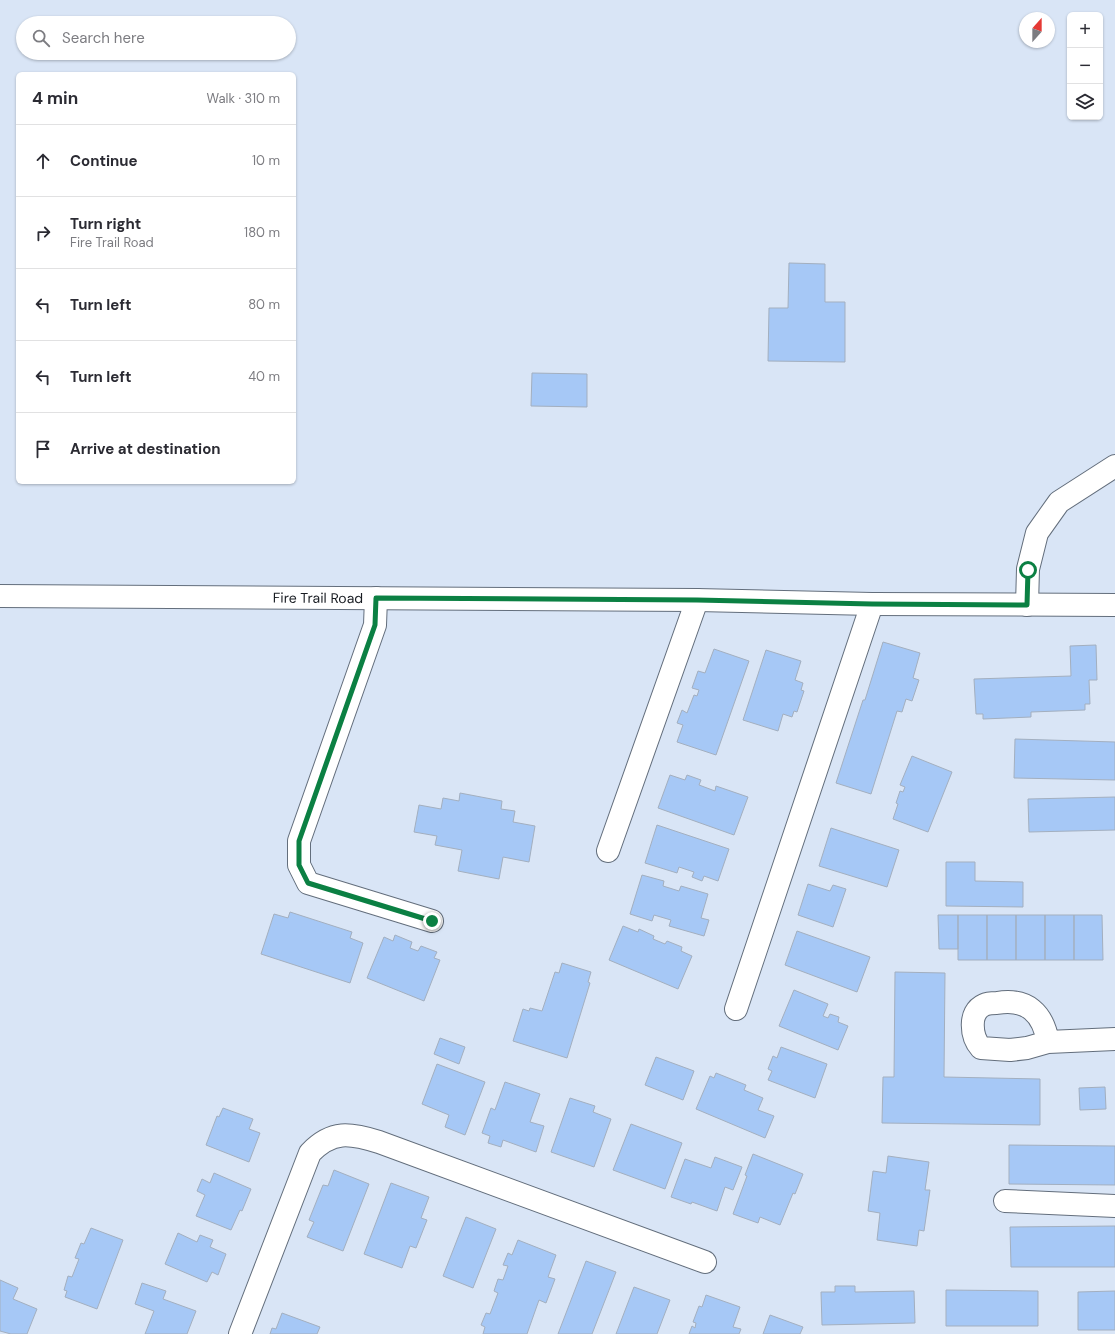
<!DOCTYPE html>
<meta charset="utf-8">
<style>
body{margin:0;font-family:"DM Sans",sans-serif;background:#f7f7f7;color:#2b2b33}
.controls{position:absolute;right:12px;top:12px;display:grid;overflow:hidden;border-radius:6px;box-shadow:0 1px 3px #0004}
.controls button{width:36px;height:36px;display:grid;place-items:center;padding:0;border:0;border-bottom:1px solid #e1e1e2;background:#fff;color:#2b2b33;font:20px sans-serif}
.compass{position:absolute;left:1019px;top:12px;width:36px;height:36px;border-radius:50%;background:#fff;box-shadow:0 1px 3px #0004;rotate:21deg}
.stop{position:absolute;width:12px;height:12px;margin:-9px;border:3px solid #0b8043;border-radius:50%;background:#fff}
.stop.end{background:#0b8043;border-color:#fff;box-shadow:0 1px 4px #0008}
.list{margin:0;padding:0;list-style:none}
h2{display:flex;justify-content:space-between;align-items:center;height:52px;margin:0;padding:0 16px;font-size:17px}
h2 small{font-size:13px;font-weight:400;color:#7c7c81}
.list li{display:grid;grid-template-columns:26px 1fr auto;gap:12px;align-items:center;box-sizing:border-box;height:72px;padding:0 16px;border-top:1px solid #e1e1e2}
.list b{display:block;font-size:15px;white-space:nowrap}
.list p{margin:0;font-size:13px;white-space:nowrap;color:#7c7c81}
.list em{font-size:13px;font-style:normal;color:#7c7c81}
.icon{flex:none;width:22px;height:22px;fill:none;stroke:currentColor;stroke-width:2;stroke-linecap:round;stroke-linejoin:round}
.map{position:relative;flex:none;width:1115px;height:1334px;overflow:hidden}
.search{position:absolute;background:#fff;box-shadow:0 1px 3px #0004;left:16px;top:16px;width:280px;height:44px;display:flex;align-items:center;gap:10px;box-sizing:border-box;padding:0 14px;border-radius:22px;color:#7c7c81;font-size:15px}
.panel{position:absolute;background:#fff;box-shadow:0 1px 3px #0004;left:16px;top:72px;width:280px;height:412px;border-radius:6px}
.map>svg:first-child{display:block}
.building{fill:#a6c8f6;stroke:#a3afbf}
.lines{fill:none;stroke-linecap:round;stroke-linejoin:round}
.minor-casing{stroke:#636e7c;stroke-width:24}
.major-casing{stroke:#636e7c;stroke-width:24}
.minor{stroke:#fff;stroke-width:22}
.major{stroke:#fff;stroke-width:22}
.route{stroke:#0b8043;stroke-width:5}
.labels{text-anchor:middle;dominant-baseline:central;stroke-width:3.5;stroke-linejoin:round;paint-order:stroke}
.street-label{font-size:14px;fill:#181c22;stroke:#d9e5f6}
</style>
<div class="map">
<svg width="1115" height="1334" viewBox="0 0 1115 1334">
<rect width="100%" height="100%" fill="#d9e5f6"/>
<path class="building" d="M789 263 825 264V302H845V362L768 361 769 308H788Z
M532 373 587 374V407L531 406Z
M883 642 920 653 913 678 919 680 912 701 906 699 902 712 897 711 871 794 836 783 863 700H865Z
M1096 645 1097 680H1089L1090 704H1085V710L1031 712V717L983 719V714H976L974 679 1071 676 1070 646Z
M714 649 749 661 716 755 677 742 683 725 677 723 682 710 687 713 694 695 697 696 699 690 692 688 698 671 705 673Z
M766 650 801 661 795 680 803 683 801 690 804 691 797 712 794 711 792 717 783 714 778 731 743 720Z
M1015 739 1115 742V780L1014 778Z
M912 756 952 772 928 832 893 819 898 804 896 803 900 791 903 792 905 787 900 785Z
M670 775 685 780 687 775 701 780 699 785 715 791 716 786 748 797 734 835 658 808Z
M460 793 502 801 501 809 515 811 513 822 535 826 529 862 503 857 499 879 458 871 462 850 435 845 437 836 414 832 419 805 441 809 443 798 459 801Z
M1115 797V830L1029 832 1028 799Z
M657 825 729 849 718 881 704 876 702 881 692 877 694 872 679 867 677 873 645 863Z
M831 828 899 850 887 887 819 866Z
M946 862H975V881L1023 882V907L946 906Z
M642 875 664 881 663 886 679 891 681 886 708 894 701 918 709 920 704 936 669 926 671 920 654 915 652 921 630 914Z
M808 884 830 891 833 885 846 889 833 927 798 915Z
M290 912 352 932 350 938 363 943 350 983 261 954 274 914 288 918Z
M938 915H958V949H939Z
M958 915H987V960H958Z
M987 915H1016V960H987Z
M1016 915H1045V960H1016Z
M1045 915H1074V960H1045Z
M1074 915H1102L1103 960H1074Z
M623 926 638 932 639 929 654 936 653 939 665 944 667 941 682 947 681 951 692 956 678 989 609 960Z
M797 931 870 957 857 992 785 965Z
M395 935 412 942 410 948 418 951 421 946 437 952 434 958 440 960 424 1001 367 978 384 937 393 941Z
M562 963 591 972 588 982 590 983 567 1058 513 1041 523 1009 529 1011 530 1008 542 1011 555 972 559 973Z
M895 972 945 973 944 1077 1040 1079V1125L882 1123 883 1077H894Z
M794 990 828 1004 823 1016 828 1018 830 1014 839 1017 838 1022 848 1026 838 1050 779 1026Z
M440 1038 465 1047 459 1064 434 1054Z
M781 1047 827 1064 815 1098 768 1080 772 1071 768 1069 773 1056 777 1058Z
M656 1057 694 1071 683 1100 645 1085Z
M437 1064 485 1082 465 1135 445 1127 449 1115 422 1104Z
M716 1073 746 1085 744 1090 763 1098 758 1110 774 1116 765 1138 696 1109 710 1076 714 1078Z
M505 1082 540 1094 530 1122 544 1126 536 1152 503 1140 501 1147 488 1143 490 1136 482 1133 491 1108 495 1110Z
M1105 1087 1106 1109 1080 1110 1079 1088Z
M570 1098 595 1106 593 1112 611 1119 594 1167 551 1152Z
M223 1108 253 1119 249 1129 260 1133 249 1162 206 1145 217 1116 219 1117Z
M631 1124 682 1143 665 1189 613 1170Z
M1009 1145 1115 1146V1185L1009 1184Z
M753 1154 803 1174 795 1194 793 1193 780 1225 760 1217 758 1223 733 1214 747 1176 745 1175Z
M888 1156 929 1162 925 1190H930L924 1231 919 1230 917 1246 877 1240 880 1213 868 1211 873 1171 886 1173Z
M715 1157 742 1167 733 1190 725 1187 717 1211 692 1202 691 1204 671 1197 685 1159 711 1168Z
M334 1170 369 1184 343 1251 307 1237 314 1222 309 1220 323 1185 328 1186Z
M214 1173 251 1189 242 1211 240 1210 231 1230 196 1216 205 1195 197 1191 202 1179 210 1183Z
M391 1183 429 1197 421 1218 427 1220 416 1248 410 1246 402 1268 364 1254Z
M466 1217 496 1229 473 1288 443 1276Z
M1115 1226V1267H1011L1010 1227Z
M91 1228 123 1240 97 1309 65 1297 67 1291 64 1290 68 1276 72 1277 79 1259 75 1258 81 1243 84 1244Z
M178 1233 197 1242 200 1235 213 1240 210 1247 226 1254 218 1275 212 1272 207 1282 165 1264Z
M518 1240 556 1255 548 1277 555 1279 546 1303 539 1300 527 1334H483L485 1327 481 1325 486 1313 490 1314 498 1293 494 1291 498 1279 503 1280 508 1266 503 1265 508 1253 512 1255Z
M586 1261 616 1272 592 1334H558Z
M0 1280 18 1288 13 1299 37 1309 27 1334H11L0 1331Z
M142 1283 166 1291 163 1299 196 1311 187 1334H145L154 1311 135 1304Z
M835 1286H855V1292L914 1291 915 1323 822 1325 821 1292H835Z
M634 1287 670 1300 657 1334H616Z
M946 1290 1038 1291V1326H946Z
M1115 1291V1330H1078V1292Z
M706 1295 740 1307 733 1327 741 1329 739 1334H689L692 1326 695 1328 696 1323 693 1322 699 1306 702 1307Z
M282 1313 320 1327 317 1334H270L272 1328 276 1329Z
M770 1315 803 1327 800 1334H763Z"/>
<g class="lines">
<g class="minor-casing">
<path id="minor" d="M376 598 375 625 299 841V865L308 883 432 921
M1027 605 1028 569 1037 533 1059 502 1115 466
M608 851 697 600
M736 1009 872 604
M1048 1042C1043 1013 1027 998 997 1003 993 1003 988 1003 984 1005 968 1012 971 1037 981 1048L1010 1050 1027 1048 1048 1042 1115 1039
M1005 1201 1115 1206
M240 1334 310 1153C332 1130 350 1133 379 1142L705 1262"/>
</g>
<g class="major-casing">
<g id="major">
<path id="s1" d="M0 596 697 600 872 604 1115 605"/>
</g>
</g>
<use href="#minor" class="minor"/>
<use href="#major" class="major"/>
</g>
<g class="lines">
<path class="route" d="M432 921 308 883 299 865V841L375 625 376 598 697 600 872 604 1027 605 1028 570"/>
</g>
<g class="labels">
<g class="street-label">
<text stroke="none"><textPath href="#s1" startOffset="318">Fire Trail Road</textPath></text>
</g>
</g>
</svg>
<div class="controls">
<button>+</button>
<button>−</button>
<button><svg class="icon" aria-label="layers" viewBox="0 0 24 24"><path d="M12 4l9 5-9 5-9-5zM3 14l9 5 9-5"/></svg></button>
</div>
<svg class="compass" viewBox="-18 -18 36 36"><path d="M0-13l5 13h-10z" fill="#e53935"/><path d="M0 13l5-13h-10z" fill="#7c7c81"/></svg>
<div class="stop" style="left:1028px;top:570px"></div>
<div class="stop end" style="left:432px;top:921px"></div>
<div class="search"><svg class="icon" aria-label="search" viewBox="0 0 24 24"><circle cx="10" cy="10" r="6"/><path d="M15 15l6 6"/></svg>Search here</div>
<section class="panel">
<h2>4 min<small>Walk · 310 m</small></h2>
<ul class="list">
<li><svg class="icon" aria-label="ahead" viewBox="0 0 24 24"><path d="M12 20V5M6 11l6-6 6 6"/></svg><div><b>Continue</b></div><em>10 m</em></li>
<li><svg class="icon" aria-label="right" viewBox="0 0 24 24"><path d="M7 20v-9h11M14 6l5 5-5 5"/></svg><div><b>Turn right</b><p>Fire Trail Road</p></div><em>180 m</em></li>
<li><svg class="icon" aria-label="left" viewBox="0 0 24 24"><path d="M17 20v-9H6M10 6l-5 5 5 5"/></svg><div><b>Turn left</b></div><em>80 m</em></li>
<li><svg class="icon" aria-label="left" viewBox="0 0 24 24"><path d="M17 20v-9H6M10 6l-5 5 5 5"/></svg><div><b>Turn left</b></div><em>40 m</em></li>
<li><svg class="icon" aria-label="arrive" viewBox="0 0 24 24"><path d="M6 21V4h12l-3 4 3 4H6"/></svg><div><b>Arrive at destination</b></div></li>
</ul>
</section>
</div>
